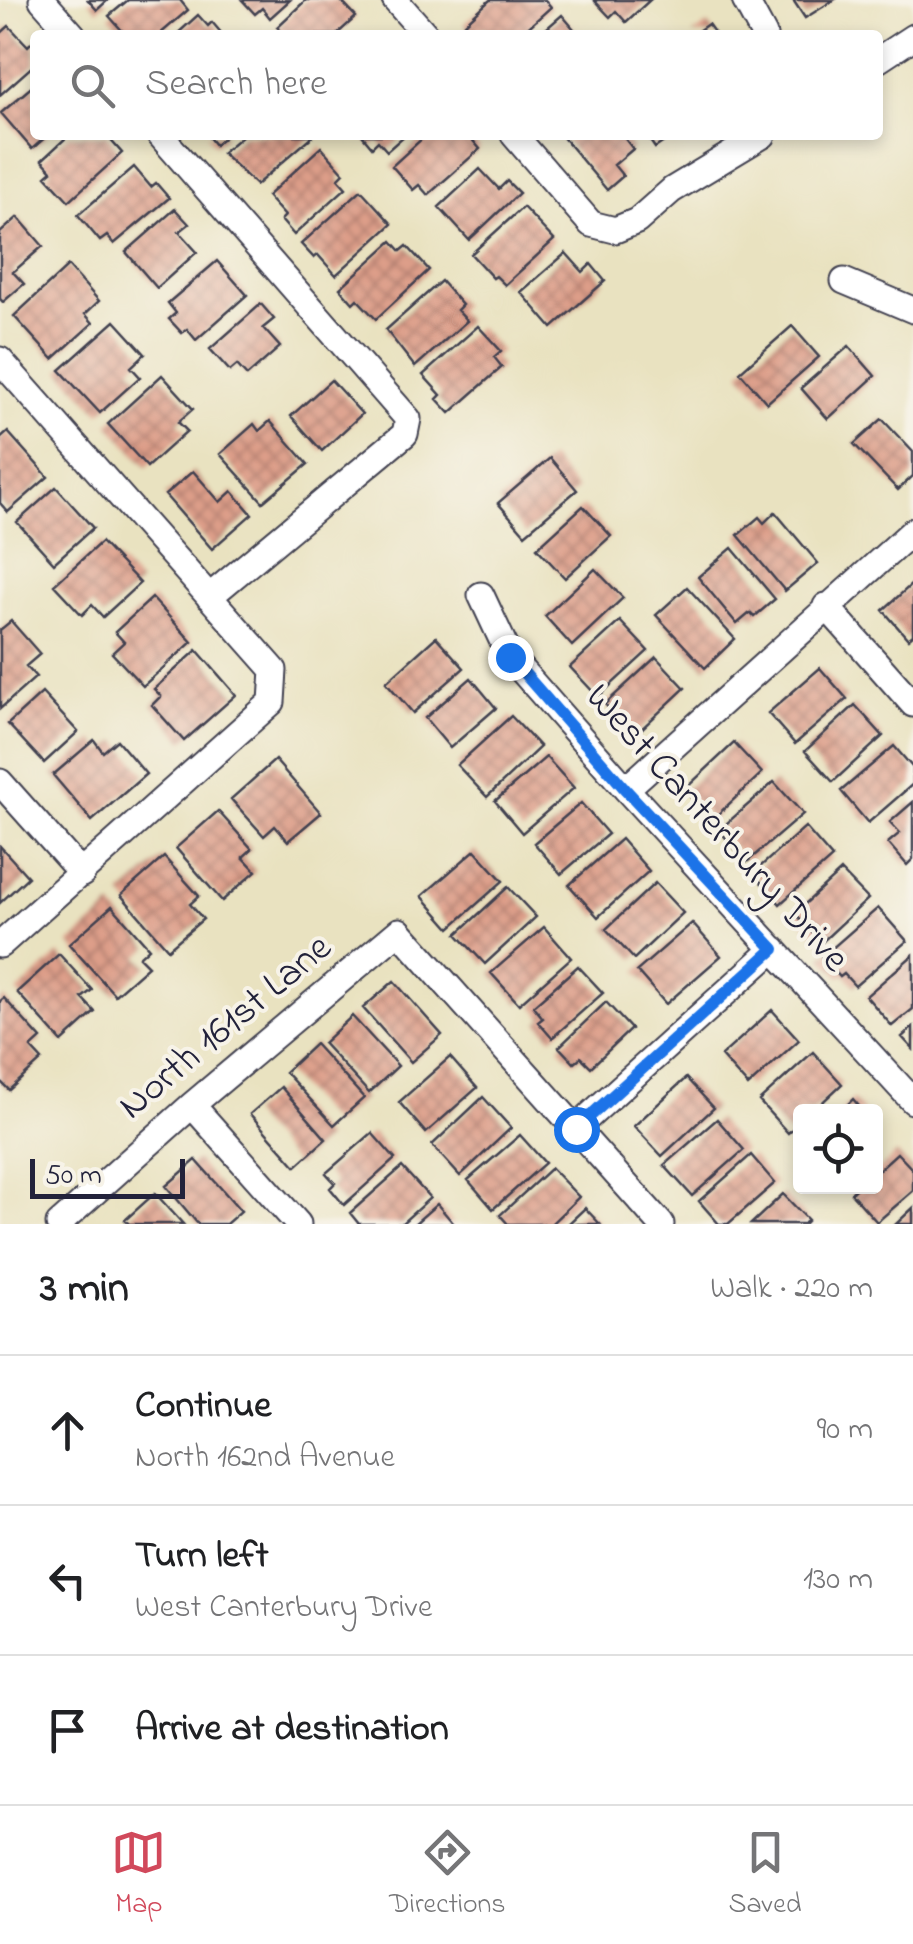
<!DOCTYPE html>
<meta charset="utf-8">
<style>
body{margin:0;font-family:"Indie Flower",sans-serif;background:#f2f2f2;color:#202124}
.controls{position:absolute;right:30px;bottom:30px;display:grid;overflow:hidden;border-radius:10px;box-shadow:0 5px 15px #0003}
.controls button{width:90px;height:90px;display:grid;place-items:center;padding:0;border:0;border-bottom:2px solid #e0e0e0;background:#fff;color:#202124;font:50px sans-serif}
.scale{position:absolute;left:30px;bottom:25px;width:155px;box-sizing:border-box;padding-left:10px;border:5px solid #22223b;border-top:0;font-size:28px;line-height:35px;white-space:nowrap;color:#22223b;-webkit-text-stroke:8px #f7f3e8;paint-order:stroke}
.stop{position:absolute;width:30px;height:30px;margin:-22px;border:8px solid #1a73e8;border-radius:50%;background:#fff}
.stop.end{background:#1a73e8;border-color:#fff;box-shadow:0 2px 10px #0008}
.list{margin:0;padding:0;list-style:none}
h2{display:flex;justify-content:space-between;align-items:center;height:130px;margin:0;padding:0 40px;font-size:42px}
h2 small{font-size:32px;font-weight:400;color:#757577}
.list li{display:grid;grid-template-columns:65px 1fr auto;gap:30px;align-items:center;box-sizing:border-box;height:150px;padding:0 40px;border-top:2px solid #e0e0e0}
.list b{display:block;font-size:38px;white-space:nowrap}
.list p{margin:0;font-size:32px;white-space:nowrap;color:#757577}
.list em{font-size:32px;font-style:normal;color:#757577}
.icon{flex:none;width:55px;height:55px;fill:none;stroke:currentColor;stroke-width:2;stroke-linecap:round;stroke-linejoin:round}
.map{position:relative;flex:none;width:913px;height:1224px;overflow:hidden}
.search{position:absolute;background:#fff;box-shadow:0 5px 15px #0003;left:30px;right:30px;top:30px;height:110px;display:flex;align-items:center;gap:25px;box-sizing:border-box;padding:0 35px;border-radius:10px;color:#757577;font-size:38px}
.sheet{height:580px;background:#fff}
nav{display:flex;justify-content:space-around;align-items:center;box-sizing:border-box;height:140px;border-top:2px solid #e0e0e0;background:#fff;font-size:28px;color:#757577}
nav a{display:grid;justify-items:center;gap:5px}
nav .on{color:#d1495b}
.map>svg:first-child{display:block}
.building{fill:url(#building-cross-hatch)}
.lines{fill:none;stroke-linecap:round;stroke-linejoin:round}
.minor-casing{stroke:#403f4f;stroke-width:29}
.minor{stroke:#fff;stroke-width:25}
.route{stroke:#1a73e8;stroke-width:12}
.labels{text-anchor:middle;dominant-baseline:central;stroke-width:8;stroke-linejoin:round;paint-order:stroke}
.street-label{font-size:40px;fill:#22223b;stroke:#f7f3e8}
</style>
<div class="map">
<svg width="913" height="1224" viewBox="0 0 913 1224">
<defs>
<pattern id="building-cross-hatch" width="8" height="8" patternUnits="userSpaceOnUse" patternTransform="scale(2.5)"><rect width="8" height="8" fill="#dd9e89"/><path d="M0 0l8 8M0 8l8-8" fill="none" stroke="#b38071"/></pattern>
</defs>
<rect width="100%" height="100%" fill="#f7f3e8"/>
<filter id="ink" filterUnits="userSpaceOnUse"><feTurbulence type="fractalNoise" baseFrequency=".01" numOctaves="2"/><feDisplacementMap in="SourceGraphic" scale="20" xChannelSelector="R" yChannelSelector="G"/><feConvolveMatrix kernelMatrix="1 2 1 2 8 2 1 2 1" color-interpolation-filters="sRGB"/></filter>
<filter id="wash" filterUnits="userSpaceOnUse"><feTurbulence type="fractalNoise" baseFrequency=".0048" numOctaves="4" result="noise"/><feDisplacementMap in="SourceGraphic" scale="40" xChannelSelector="R" yChannelSelector="G"/><feGaussianBlur stdDeviation="2.25" result="paint"/><feColorMatrix in="noise" values="0 0 0 0 0 0 0 0 0 0 0 0 0 0 0 0 0 1.4 0 .05"/><feComposite in="paint" operator="in"/></filter>
<g filter="url(#wash)">
<rect width="100%" height="100%" fill="#e9e2c0"/>
<g id="blocks">
<path class="building" d="M88 0H108L97 10Z
M128 0H180L188 10 159 35H126L109 16Z
M242 0H290L270 18 262 8 255 14Z
M306 0H340L356 17 336 35H285L277 27Z
M490 0H545L551 7 520 35H486L489 32 485 27 473 35 464 24Z
M594 0H650L626 22 616 11 610 17Z
M793 0H834L805 18Z
M198 15 208 26 212 22 223 35H176Z
M562 15 579 35H539Z
M708 24 716 35H692Z
M9 26 28 46 32 42 35 46V64L0 95V34Z
M35 84V135H48L32 149 1 113Z
M69 135H106L122 153 69 201 46 176 52 171 42 160Z
M207 135H227L215 145Z
M243 135H314L256 185 222 153Z
M362 135H405L387 151 378 141 372 147Z
M426 135H459L463 139 468 135 480 149 428 195 419 185 413 190 392 166Z
M561 135H622L633 149 614 165 623 176 607 190Z
M646 135H674L655 148Z
M321 147 344 173 338 179 346 188 294 235 281 220 285 216 267 196Z
M134 167 151 187 156 183 169 198 114 244 107 236 100 241 78 215Z
M480 169 499 189 507 181 519 193 469 240 439 207Z
M361 190 392 224 336 275 318 255 314 258 301 244Z
M523 207 554 240 505 285 496 276 493 278 471 254Z
M175 209 189 224 179 232 197 252 157 288 126 252Z
M18 217 43 246 13 272 24 284 3 302 0 299V233Z
M392 241 401 251 407 246 429 270 376 319 357 299 353 303 340 288Z
M566 253 583 272 591 264 605 281 552 328 521 292Z
M217 261 247 295 196 340 187 329 182 333 169 319 176 313 168 303Z
M68 266 99 301 85 314 93 323 53 359 14 316Z
M441 281 462 305 457 310 467 321 415 367 386 330Z
M261 304 274 319 263 328 280 347 247 376 237 365 230 371 210 349Z
M115 321 145 354 131 367 140 377 100 413 60 370Z
M478 326 501 351 494 357 502 367 450 413 437 399 441 395 423 375Z
M792 326 819 357 767 403 740 372Z
M849 346 875 376 828 419 801 388Z
M162 375 193 409 178 422 187 431 147 467 108 424Z
M331 380 362 414 322 451 291 416Z
M882 419 913 452V476L898 490 854 444Z
M270 421 308 464 263 502 220 454 254 424 259 431Z
M8 432 48 477 8 512 0 503V439Z
M550 458 577 490 525 534 498 503Z
M193 471 220 502 232 491 252 514 212 549 165 495Z
M56 487 93 528 54 563 17 522Z
M583 506 611 536 565 578 537 548Z
M775 512 818 563 785 591 738 535 759 517 764 523Z
M101 542 140 583 103 617 92 605 82 615 54 585Z
M732 548 775 599 754 617 750 613 737 624 698 577Z
M595 569 623 598 572 646 545 616Z
M913 583V635L908 639 883 610Z
M687 587 735 639 705 668 656 615Z
M152 598 192 642 143 686 112 653 124 642 115 632Z
M11 621 40 654 26 666 36 677 0 709V630Z
M620 621 648 651 598 697 570 667Z
M436 637 464 668 413 713 386 682Z
M197 650 236 695 184 741 152 705 161 696 154 689Z
M656 657 685 688 634 736 605 704Z
M820 668 847 699 795 744 768 713Z
M471 678 496 708 450 748 425 718Z
M42 693 78 732 44 763 8 724Z
M855 705 883 736 833 782 805 751Z
M511 716 540 747 487 797 457 765Z
M94 740 103 752 117 740 146 774 92 821 53 775Z
M734 743 762 773 712 820 684 790Z
M894 746 913 768V784L868 823 841 791Z
M546 757 574 788 522 833 495 801Z
M275 760 321 813 288 841 275 826 264 836 231 799Z
M774 782 803 814 747 862 719 830Z
M913 802V859L907 865 888 843 900 833 890 822Z
M581 803 608 834 561 874 534 843Z
M218 811 252 849 243 857 256 871 222 901 176 848Z
M805 827 832 858 780 904 753 873Z
M621 839 649 871 598 917 569 885Z
M0 846 28 877 0 903Z
M475 850 503 881 450 928 422 896Z
M164 857 199 896 190 904 203 919 168 949 121 895Z
M841 871 868 899 822 942 795 913Z
M655 883 683 913 634 959 606 929Z
M508 887 536 917 485 964 457 934Z
M112 906 149 948 139 957 148 966 115 995 69 944Z
M878 908 907 941 855 986 844 974 840 977 822 957Z
M692 923 721 956 666 1004 637 971Z
M544 927 571 958 519 1004 491 973Z
M59 954 92 990 82 998 95 1012 62 1042 17 992Z
M913 955V1009L892 1026 866 996Z
M578 966 603 993 552 1038 538 1022 543 1018 533 1006Z
M394 981 442 1035 411 1062 363 1008Z
M4 998 41 1039 31 1048 42 1060 9 1090 0 1081V1001Z
M606 1002 631 1029 591 1067 581 1057 574 1063 559 1047Z
M772 1010 799 1040 748 1086 721 1056Z
M352 1016 398 1066 369 1093 323 1043Z
M913 1027V1049L902 1037Z
M315 1044 364 1098 334 1125 285 1072Z
M813 1052 842 1084 812 1112H800V1122L788 1133 759 1101Z
M450 1057 477 1088 426 1133 399 1102Z
M686 1078 714 1108 662 1156 634 1126Z
M281 1087 326 1139 296 1166 250 1114Z
M483 1097 511 1128 460 1176 432 1145Z
M853 1099 864 1112H840Z
M717 1119 744 1150 692 1196 664 1165Z
M372 1133 395 1159 344 1205 330 1188 335 1183 326 1173Z
M520 1135 545 1163 493 1209 468 1180Z
M897 1153 913 1170V1191L877 1222 851 1193 858 1186H876V1172Z
M751 1155 775 1183 728 1224H719L699 1201Z
M196 1160 241 1211 226 1224H198L166 1186Z
M402 1167 430 1198 401 1224H359L350 1213Z
M551 1168 579 1197 551 1224H508L500 1215Z
M155 1193 183 1224H129L125 1220Z
M783 1194 808 1220 804 1224H751Z
M437 1204 454 1224H414Z
M585 1208 600 1224H568Z
M913 1208V1224H896Z"/>
</g>
</g>
<g filter="url(#ink)">
<use href="#blocks" fill-opacity="0" stroke="#403f4f" stroke-width="2.5"/>
<g class="lines">
<g class="minor-casing">
<path id="minor" d="M42 0 73 35
M395 0 426 35
M745 0 764 35
M878 60 913 37
M160 135 408 419 405 434 209 597
M514 135 591 224 615 230 637 221 672 190 763 135
M844 281 913 310
M0 360 274 670 272 702 0 945
M481 595 510 657 626 789 913 1101
M826 606 913 704
M0 782 82 874
M626 789 913 531
M192 1105 298 1224
M575 1129 774 949
M59 1224 192 1105 399 931 661 1224"/>
</g>
<use href="#minor" class="minor"/>
</g>
</g>
<g class="lines" filter="url(#ink)">
<path class="route" d="M510 657 626 790 774 949 576 1129"/>
</g>
<g class="labels">
<g class="street-label">
<text transform="translate(716 829) rotate(48)">West Canterbury Drive</text>
<text transform="translate(226 1028) rotate(-40)">North 161st Lane</text>
</g>
</g>
</svg>
<div class="controls">
<button><svg class="icon" aria-label="locate" viewBox="0 0 24 24"><circle cx="12" cy="12" r="6"/><path d="M12 2v4M12 18v4M2 12h4M18 12h4"/></svg></button>
</div>
<div class="scale">50 m</div>
<div class="stop" style="left:576px;top:1129px"></div>
<div class="stop end" style="left:510px;top:657px"></div>
<div class="search"><svg class="icon" aria-label="search" viewBox="0 0 24 24"><circle cx="10" cy="10" r="6"/><path d="M15 15l6 6"/></svg>Search here</div>
</div>
<section class="sheet">
<h2>3 min<small>Walk · 220 m</small></h2>
<ul class="list">
<li><svg class="icon" aria-label="ahead" viewBox="0 0 24 24"><path d="M12 20V5M6 11l6-6 6 6"/></svg><div><b>Continue</b><p>North 162nd Avenue</p></div><em>90 m</em></li>
<li><svg class="icon" aria-label="left" viewBox="0 0 24 24"><path d="M17 20v-9H6M10 6l-5 5 5 5"/></svg><div><b>Turn left</b><p>West Canterbury Drive</p></div><em>130 m</em></li>
<li><svg class="icon" aria-label="arrive" viewBox="0 0 24 24"><path d="M6 21V4h12l-3 4 3 4H6"/></svg><div><b>Arrive at destination</b></div></li>
</ul>
</section>
<nav>
<a class="on"><svg class="icon" aria-label="map" viewBox="0 0 24 24"><path d="M3 6l6-2 6 2 6-2v14l-6 2-6-2-6 2zM9 4v14M15 6v14"/></svg>Map</a>
<a><svg class="icon" aria-label="directions" viewBox="0 0 24 24"><path d="M12 3l9 9-9 9-9-9zM9 14v-3h6M13 9l2 2-2 2"/></svg>Directions</a>
<a><svg class="icon" aria-label="saved" viewBox="0 0 24 24"><path d="M7 4h10v16l-5-4-5 4z"/></svg>Saved</a>
</nav>
